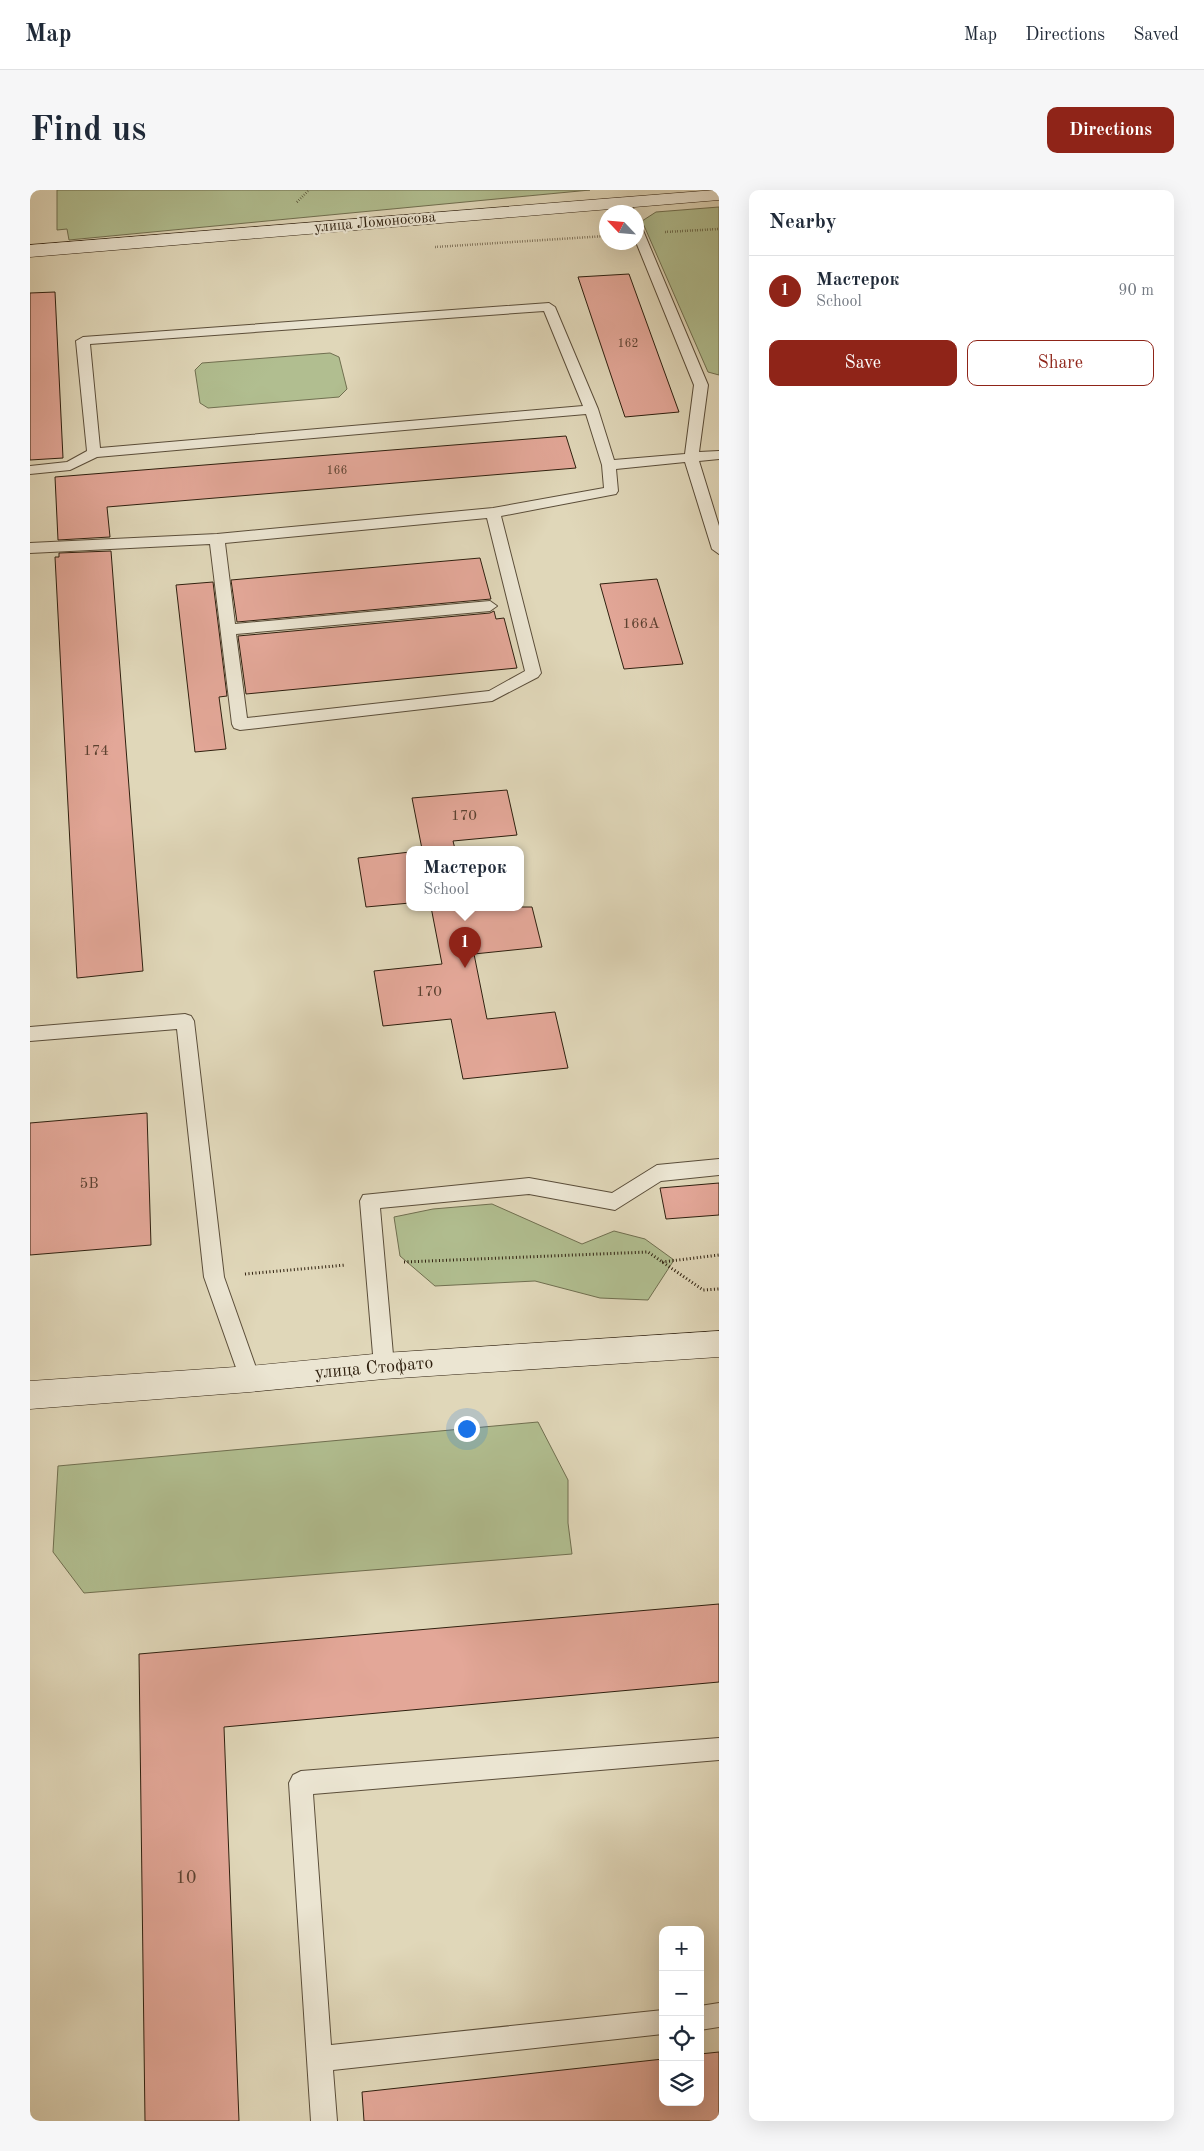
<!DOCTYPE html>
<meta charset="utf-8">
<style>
body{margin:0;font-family:"Old Standard TT",serif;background:#f6f6f7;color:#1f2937}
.controls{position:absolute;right:15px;bottom:15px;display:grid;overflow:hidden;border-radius:10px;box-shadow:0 5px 20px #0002}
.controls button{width:45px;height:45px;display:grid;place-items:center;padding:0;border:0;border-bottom:1px solid #e0e1e3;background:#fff;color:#1f2937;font:25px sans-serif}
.compass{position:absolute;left:569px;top:15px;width:45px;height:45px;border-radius:50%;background:#fff;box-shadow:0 5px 20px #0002;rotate:296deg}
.you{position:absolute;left:436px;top:1238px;width:18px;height:18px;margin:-12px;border:4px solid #fff;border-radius:50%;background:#1a73e8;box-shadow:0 0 0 8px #1a73e833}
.badge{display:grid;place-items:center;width:32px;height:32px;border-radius:50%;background:#8f2418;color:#fff;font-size:16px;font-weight:700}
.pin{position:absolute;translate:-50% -41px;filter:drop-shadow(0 1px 2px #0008)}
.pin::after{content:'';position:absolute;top:26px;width:18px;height:15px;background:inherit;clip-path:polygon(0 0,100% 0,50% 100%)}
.popup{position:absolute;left:376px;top:656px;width:118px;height:65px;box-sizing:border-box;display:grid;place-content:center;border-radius:10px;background:#fff;filter:drop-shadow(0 1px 4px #0005);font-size:16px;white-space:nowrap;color:#747a83}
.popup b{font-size:19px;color:#1f2937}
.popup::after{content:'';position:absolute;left:50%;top:100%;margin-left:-10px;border:10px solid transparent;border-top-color:#fff}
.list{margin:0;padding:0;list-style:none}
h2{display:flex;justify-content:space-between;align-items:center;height:65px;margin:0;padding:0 20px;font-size:21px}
h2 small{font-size:16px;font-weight:400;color:#747a83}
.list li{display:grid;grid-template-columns:32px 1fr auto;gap:15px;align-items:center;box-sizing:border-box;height:70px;padding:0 20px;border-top:1px solid #e0e1e3}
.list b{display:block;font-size:19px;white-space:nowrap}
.list p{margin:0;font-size:16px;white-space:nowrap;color:#747a83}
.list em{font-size:16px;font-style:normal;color:#747a83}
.actions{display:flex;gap:10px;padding:15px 20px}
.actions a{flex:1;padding:11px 0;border:1px solid #8f2418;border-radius:10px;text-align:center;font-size:18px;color:#8f2418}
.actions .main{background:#8f2418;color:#fff}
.icon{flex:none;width:28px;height:28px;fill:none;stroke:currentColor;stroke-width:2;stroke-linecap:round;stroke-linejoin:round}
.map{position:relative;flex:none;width:689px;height:1931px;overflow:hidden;border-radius:10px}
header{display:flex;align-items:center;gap:30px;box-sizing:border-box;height:70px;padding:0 25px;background:#fff;border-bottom:1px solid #e0e1e3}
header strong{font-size:24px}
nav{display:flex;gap:28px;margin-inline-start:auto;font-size:18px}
.intro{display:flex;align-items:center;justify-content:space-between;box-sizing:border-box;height:120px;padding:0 30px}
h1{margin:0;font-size:35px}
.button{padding:12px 22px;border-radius:10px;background:#8f2418;color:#fff;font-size:18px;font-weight:700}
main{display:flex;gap:30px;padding:0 30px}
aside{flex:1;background:#fff;border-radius:10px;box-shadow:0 5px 20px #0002}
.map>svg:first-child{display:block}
.green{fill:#b1be90;stroke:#706f50}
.building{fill:#e3a798;stroke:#2f200f}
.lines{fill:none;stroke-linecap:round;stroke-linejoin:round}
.lane-casing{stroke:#5b4e3a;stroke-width:2}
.secondary-casing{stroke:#2f200f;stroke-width:1}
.path-far1{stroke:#2f200f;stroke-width:2.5;stroke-dasharray:0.5 2;stroke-linecap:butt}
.path{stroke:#2f200f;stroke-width:3;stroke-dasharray:1 2.5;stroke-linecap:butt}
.lane{fill:#ebe5d2;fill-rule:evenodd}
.secondary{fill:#ebe5d2;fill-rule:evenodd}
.labels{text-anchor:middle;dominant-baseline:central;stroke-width:4.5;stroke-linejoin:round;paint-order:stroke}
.far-number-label{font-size:12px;fill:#5c4231}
.far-street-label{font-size:15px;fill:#2f200f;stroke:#ebe5d2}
.number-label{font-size:15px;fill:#5c4231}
.street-label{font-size:18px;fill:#2f200f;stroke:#ebe5d2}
.near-number-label{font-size:18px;fill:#5c4231}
</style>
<header>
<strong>Map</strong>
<nav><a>Map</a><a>Directions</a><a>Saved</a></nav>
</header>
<div class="intro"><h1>Find us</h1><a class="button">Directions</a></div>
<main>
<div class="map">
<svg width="689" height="1931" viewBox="0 0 689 1931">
<rect width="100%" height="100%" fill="#e0d7b9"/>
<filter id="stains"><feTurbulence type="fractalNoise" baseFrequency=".004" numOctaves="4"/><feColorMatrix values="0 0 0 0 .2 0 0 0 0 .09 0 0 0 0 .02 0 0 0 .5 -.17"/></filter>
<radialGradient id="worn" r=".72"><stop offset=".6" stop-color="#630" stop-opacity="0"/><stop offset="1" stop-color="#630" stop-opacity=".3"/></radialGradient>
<path class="green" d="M27 0H560L39 50 37 39 27 40Z
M689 17V185L678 182 612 31 626 22Z
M300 163 309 167 317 199 309 207 178 218 170 213 165 180 172 173Z
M462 1014 552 1054 584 1041 615 1049 644 1070 618 1110 570 1108 505 1091 405 1096 370 1066 364 1027 403 1019Z
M508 1232 538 1290V1333L542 1364 54 1403 23 1362 28 1276Z"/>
<path class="building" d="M599 84 649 222 595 227 548 87Z
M25 102 33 268 0 270V103Z
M536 246 546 278 77 317 80 347 28 350 25 287Z
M81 361 113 781 47 788 25 367H29V363Z
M450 368 461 409 207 432 201 390Z
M627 389 653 474 594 479 570 394Z
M183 392 197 506 189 507 196 559 165 562 146 395Z
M464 421 466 429 474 428 487 478 216 504 208 446 460 423Z
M477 600 487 645 423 651 425 659H392L382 608Z
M380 662V713L336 717 328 668Z
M401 717H502L512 757 444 764 457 829 525 822 538 878 433 889 421 829 353 836 344 781 412 774Z
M117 923 121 1055 0 1065V933Z
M689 993V1025L636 1029 630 998Z
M689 1414V1492L194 1537 209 1931H115L109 1464Z
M689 1862V1931H334L332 1902 633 1869V1912H670V1864Z"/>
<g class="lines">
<g class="lane-casing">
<path id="lane" d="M594 8 598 9 605 22H593L588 12Z
M606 34 612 38 678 195 669 262 689 261V269L669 271 689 336V364L682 359 655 272 586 279 588 301 586 304 471 326 511 483 508 487 462 511 210 540 204 538 202 534 180 354 0 363V353L187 344 463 318 574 298 572 275 556 224 67 267 40 280 0 284V276L37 272 57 261 46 151 53 147 519 113 525 117 568 219 584 270 655 264 664 195 606 52ZM514 121 553 216 70 258 60 154ZM457 328 495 481 459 501 217 528 206 444 460 421 467 416 460 411 205 434 195 353Z
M155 824 161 826 164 831 194 1087 230 1189 227 1196 220 1198 213 1196 210 1189 174 1087 147 839 0 851V837Z
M689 969V985L631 991 585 1020 499 1004 350 1018 364 1176 361 1182 354 1185 347 1182 344 1176 330 1011 333 1005 499 988 582 1003 627 975Z
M689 1548V1570L283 1604 301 1855 633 1820V1844L303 1880 307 1931H281L259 1593 263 1585 271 1581Z
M689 1813V1837L670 1840V1816Z"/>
</g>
<g class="secondary-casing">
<path id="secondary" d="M685 0H689V10L0 67V55Z
M689 1141V1167L354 1189 220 1202 0 1219V1191L220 1176 354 1163Z"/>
</g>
<path class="path-far1" d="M267 12 279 0
M635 42 689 39
M405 57 576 46"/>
<path class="path" d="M374 1072 618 1062 673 1100 689 1099
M632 1072 689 1065
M215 1084 316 1075"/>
<use href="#lane" class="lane"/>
<use href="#secondary" class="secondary"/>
</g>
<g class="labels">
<g class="far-number-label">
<text x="598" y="154">162</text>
<text x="307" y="281">166</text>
</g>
<g class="far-street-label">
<text transform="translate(345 33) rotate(-5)">улица Ломоносова</text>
</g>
<g class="number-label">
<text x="611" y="434">166А</text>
<text x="66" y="561">174</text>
<text x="434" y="626">170</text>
<text x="399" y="802">170</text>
<text x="59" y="994">5В</text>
</g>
<g class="street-label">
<text transform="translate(344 1178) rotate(-5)">улица Стофато</text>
</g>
<g class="near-number-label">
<text x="156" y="1688">10</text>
</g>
</g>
<rect width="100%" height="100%" filter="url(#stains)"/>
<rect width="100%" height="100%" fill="url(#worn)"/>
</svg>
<div class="controls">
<button>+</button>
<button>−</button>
<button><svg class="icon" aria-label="locate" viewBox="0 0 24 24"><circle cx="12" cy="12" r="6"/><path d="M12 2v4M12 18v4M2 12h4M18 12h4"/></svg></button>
<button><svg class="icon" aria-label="layers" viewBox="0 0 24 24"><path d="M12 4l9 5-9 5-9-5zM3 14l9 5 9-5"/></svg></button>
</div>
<svg class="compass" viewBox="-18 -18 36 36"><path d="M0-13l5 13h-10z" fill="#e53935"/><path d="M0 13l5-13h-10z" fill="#747a83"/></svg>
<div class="you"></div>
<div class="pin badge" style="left:435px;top:778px">1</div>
<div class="popup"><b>Мастерок</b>School</div>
</div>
<aside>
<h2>Nearby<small></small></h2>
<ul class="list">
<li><span class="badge">1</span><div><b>Мастерок</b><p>School</p></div><em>90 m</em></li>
</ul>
<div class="actions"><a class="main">Save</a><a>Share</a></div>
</aside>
</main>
